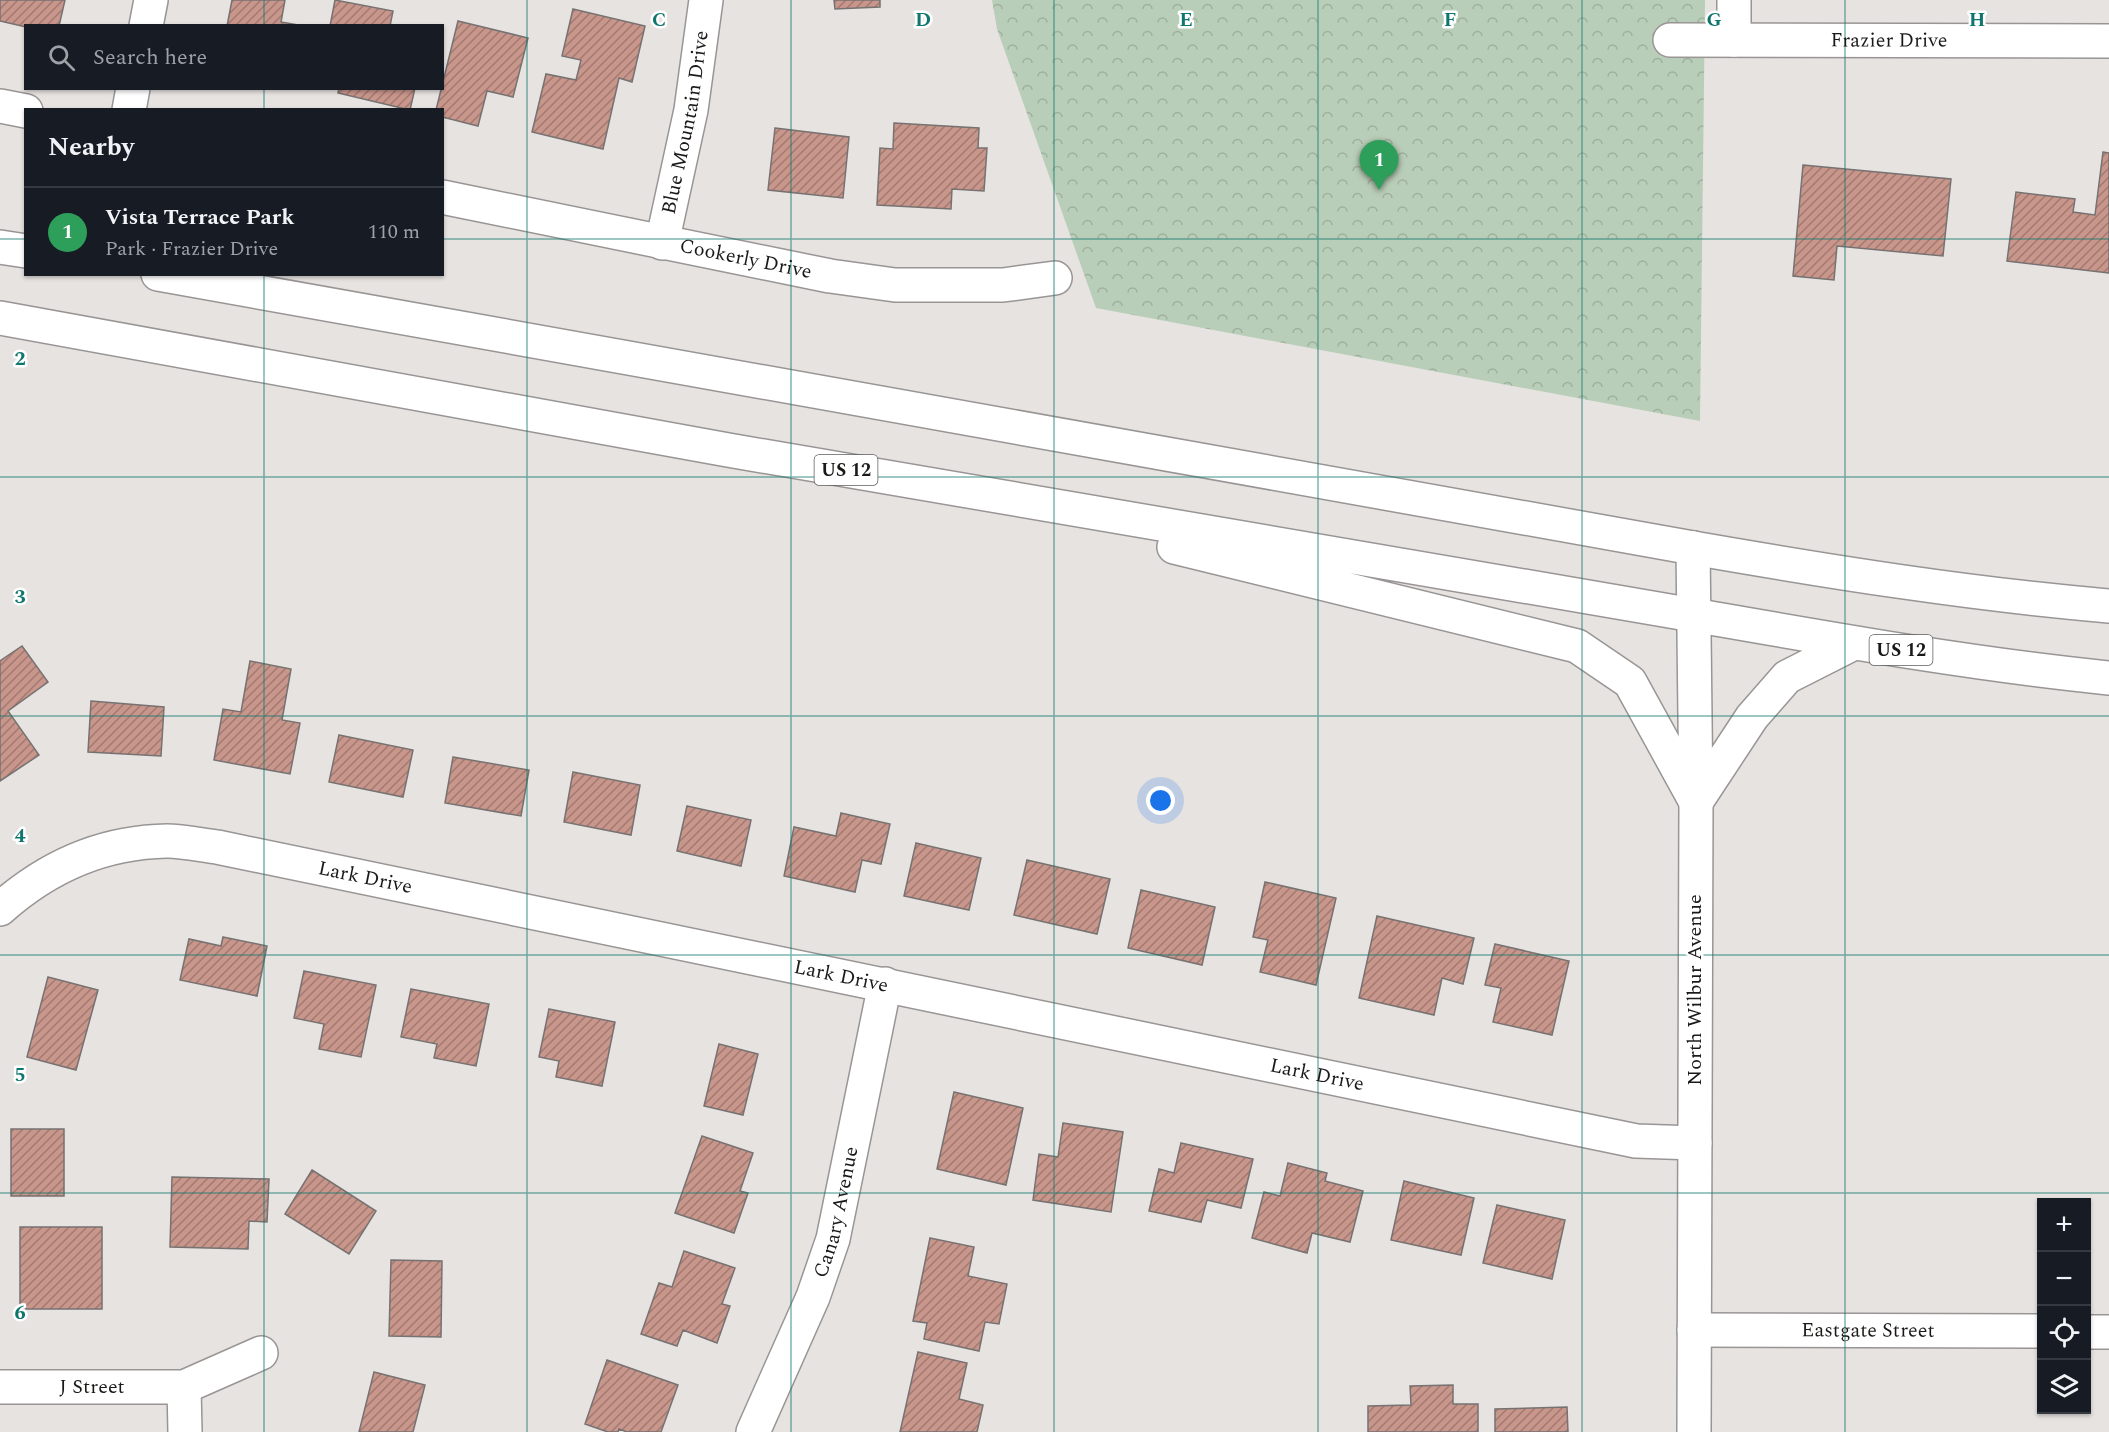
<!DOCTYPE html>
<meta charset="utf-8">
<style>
body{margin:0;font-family:Spectral,serif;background:#242831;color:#f1f3f6}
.controls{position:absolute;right:18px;bottom:18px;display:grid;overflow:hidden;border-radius:0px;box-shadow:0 2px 4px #0004}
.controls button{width:54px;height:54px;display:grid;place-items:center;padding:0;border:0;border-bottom:2px solid #363941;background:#171b24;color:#f1f3f6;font:30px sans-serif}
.you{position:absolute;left:1161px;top:801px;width:21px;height:21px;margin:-15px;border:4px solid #fff;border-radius:50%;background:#1a73e8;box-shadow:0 0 0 9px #1a73e833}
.badge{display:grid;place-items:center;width:39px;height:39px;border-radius:50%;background:#91640e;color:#fff;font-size:20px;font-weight:700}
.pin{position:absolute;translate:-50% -50px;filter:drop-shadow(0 2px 3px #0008)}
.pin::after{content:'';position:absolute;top:32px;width:21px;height:18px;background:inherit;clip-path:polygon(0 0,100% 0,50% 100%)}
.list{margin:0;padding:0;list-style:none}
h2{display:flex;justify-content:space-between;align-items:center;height:78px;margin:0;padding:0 24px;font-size:26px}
h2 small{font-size:20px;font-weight:400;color:#9ea1a6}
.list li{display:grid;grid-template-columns:39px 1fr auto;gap:18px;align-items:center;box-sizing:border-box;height:90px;padding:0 24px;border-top:2px solid #363941}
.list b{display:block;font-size:22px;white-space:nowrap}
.list p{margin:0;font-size:20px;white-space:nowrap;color:#9ea1a6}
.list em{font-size:20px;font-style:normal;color:#9ea1a6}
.icon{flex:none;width:33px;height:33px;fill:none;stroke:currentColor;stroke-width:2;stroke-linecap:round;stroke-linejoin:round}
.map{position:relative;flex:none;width:2109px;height:1432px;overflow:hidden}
.search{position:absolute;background:#171b24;box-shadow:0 2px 4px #0004;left:24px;top:24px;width:420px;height:66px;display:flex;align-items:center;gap:15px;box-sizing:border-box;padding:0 21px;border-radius:0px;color:#9ea1a6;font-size:22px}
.panel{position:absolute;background:#171b24;box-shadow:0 2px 4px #0004;left:24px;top:108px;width:420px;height:168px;border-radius:0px}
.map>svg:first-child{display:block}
.park{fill:url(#park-crowns)}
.building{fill:url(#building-hatch);stroke:#767271;stroke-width:1.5}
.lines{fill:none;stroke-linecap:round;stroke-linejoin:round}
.minor-casing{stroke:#999594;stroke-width:36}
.secondary-casing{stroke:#999594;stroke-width:36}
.trunk-casing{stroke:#999594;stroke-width:36}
.motorway-casing{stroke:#999594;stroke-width:36}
.minor{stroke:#fff;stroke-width:33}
.secondary{stroke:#fff;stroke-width:33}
.trunk{stroke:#fff;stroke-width:33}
.motorway{stroke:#fff;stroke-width:33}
.grid{fill:none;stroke:#0f766e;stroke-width:1.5;stroke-opacity:0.55}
.labels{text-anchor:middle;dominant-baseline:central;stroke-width:5;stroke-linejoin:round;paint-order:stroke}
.shield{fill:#fff;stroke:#5f5e5d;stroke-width:1.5}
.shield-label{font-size:18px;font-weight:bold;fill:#1b1918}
.street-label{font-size:20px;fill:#1b1918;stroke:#fff}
.grid-label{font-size:20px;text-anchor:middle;font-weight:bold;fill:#0f766e;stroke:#fff;stroke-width:5;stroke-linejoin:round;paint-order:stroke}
</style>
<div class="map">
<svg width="2109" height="1432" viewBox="0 0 2109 1432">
<defs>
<pattern id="park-crowns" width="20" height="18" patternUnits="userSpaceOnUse" patternTransform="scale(1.5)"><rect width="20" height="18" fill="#b9ceb8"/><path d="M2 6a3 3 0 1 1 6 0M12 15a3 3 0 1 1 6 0" fill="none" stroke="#9eb09d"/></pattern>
<pattern id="building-hatch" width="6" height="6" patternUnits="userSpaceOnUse" patternTransform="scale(1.5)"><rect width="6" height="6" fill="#c9968c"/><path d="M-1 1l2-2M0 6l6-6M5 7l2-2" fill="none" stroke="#a27a71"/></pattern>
</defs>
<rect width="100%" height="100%" fill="#e7e3e1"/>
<path class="park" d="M992 0H1705L1700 421 1096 308 997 29Z"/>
<path class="building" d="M0 0H65L59 26 26 27 0 21Z
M232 0H285L281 22 304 26H227Z
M335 0 393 11 390 26H330Z
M834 0H880V7L835 9Z
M573 9 645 26 632 82 619 78 603 149 532 132 546 74 576 80 581 60 562 56Z
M458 21 528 38 513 97 487 91 478 126 442 117V110H436Z
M339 88H415L410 110 338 93Z
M894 123 979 128 978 148H987L984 191 952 189 951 209 877 205 880 148 893 149Z
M775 128 849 137 843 198 768 190Z
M2103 152 2109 153V273L2007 261 2016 192 2075 199 2073 212 2095 215Z
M1803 165 1951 179 1943 256 1837 246 1834 280 1793 276Z
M22 646 48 682 8 711 39 755 0 781V661Z
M250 661 291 669 282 720 300 723 290 774 214 760 223 709 241 712Z
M91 701 164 707 161 756 88 752Z
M339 735 413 750 403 797 329 782Z
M453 757 529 770 521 816 445 803Z
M573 772 640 785 631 835 564 822Z
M687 806 751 820 741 866 677 851Z
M841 813 890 824 881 864 862 860 855 892 784 876 794 827 836 836Z
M916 843 981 858 969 910 904 896Z
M1027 860 1110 879 1097 934 1014 915Z
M1265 882 1336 898 1316 985 1260 972 1268 940 1253 937Z
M1141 890 1215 907 1202 965 1128 948Z
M1377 916 1474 938 1463 984 1442 978 1434 1015 1359 998Z
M223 937 267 946 257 996 180 980 189 939 221 946Z
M1495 944 1569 961 1552 1035 1493 1022 1501 988 1485 985Z
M304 971 376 985 361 1057 319 1049 324 1024 294 1018Z
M48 977 98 990 76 1070 27 1057Z
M411 989 489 1004 476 1066 434 1058 437 1044 401 1037Z
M549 1009 615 1022 602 1086 556 1077 559 1061 539 1057Z
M719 1044 758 1054 743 1115 704 1106Z
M954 1092 1023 1108 1006 1185 937 1169Z
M1063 1123 1123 1132 1111 1212 1033 1200 1039 1154 1058 1157Z
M11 1129H64V1196H11Z
M702 1136 753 1153 740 1191 748 1193 734 1233 675 1213Z
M1181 1143 1253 1159 1241 1208 1207 1200 1201 1222 1149 1211 1159 1169 1174 1173Z
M1288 1163 1327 1173 1325 1181 1363 1191 1350 1242 1312 1233 1307 1253 1252 1238 1264 1192 1280 1196Z
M312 1170 376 1211 349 1254 285 1214Z
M172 1177 269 1179 267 1222 249 1221 248 1249 170 1247Z
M1404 1181 1474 1198 1461 1255 1391 1240Z
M1497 1205 1565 1220 1552 1279 1483 1263Z
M20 1227H102V1309H20Z
M930 1238 974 1247 968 1276 1007 1284 999 1324 985 1322 979 1351 924 1339 927 1323 913 1321Z
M684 1251 735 1268 722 1304 730 1306 717 1343 683 1330 677 1346 641 1334 659 1283 672 1287Z
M391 1260 442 1261 441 1337 389 1336Z
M918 1352 967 1363 959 1399 983 1405 977 1432H900Z
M607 1360 678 1385 661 1432H627L619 1429 618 1432H608L585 1424Z
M374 1372 425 1385 413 1432H359Z
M1453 1385V1404H1478V1432H1368V1406L1411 1405 1410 1386Z
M1567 1407 1568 1432H1495V1409Z"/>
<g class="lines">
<g class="minor-casing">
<g id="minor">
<path d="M146 26 151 0"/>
<path id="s1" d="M1670 40 2109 41"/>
<path d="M1734 40V0"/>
<path d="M0 106 26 111"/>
<path d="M129 110 133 88"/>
<path id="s2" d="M442 197 830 276 895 285H1003L1055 278"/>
<path id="s3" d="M662 243 691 110 706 0"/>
<path id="s4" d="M0 909C47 867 103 842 167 841 183 841 201 845 217 847L1636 1141 1695 1143"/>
<path id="s5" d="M1694 1330 2042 1331"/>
<path d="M2086 1332H2109"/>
<path id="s6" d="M0 1387H184L261 1353"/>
<path d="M184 1387 185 1432"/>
<path id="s7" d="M753 1432 813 1297 833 1239 885 984"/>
</g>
</g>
<g class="secondary-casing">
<path id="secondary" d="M1693 548 1696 802 1694 1432"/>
</g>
<g class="trunk-casing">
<path id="trunk" d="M0 247 26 251
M158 274 1693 548
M0 318 728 450 1693 615
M1174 547 1577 646 1630 682 1696 802"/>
</g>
<g class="motorway-casing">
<path id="motorway" d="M1693 548C1831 572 1969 594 2109 606
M1693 615C1831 639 1970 664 2109 678
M1696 802 1752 717 1787 677 1854 643"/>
</g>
<use href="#minor" class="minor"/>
<use href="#secondary" class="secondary"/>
<use href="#trunk" class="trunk"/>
<use href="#motorway" class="motorway"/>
</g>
<path class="grid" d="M264 0V26M527 0V1432M791 0V1432M1054 0V1432M1318 0V1432M1582 0V1432M1845 0V1432M264 88V110M0 239H26M442 239H2109M264 274V1432M0 477H2109M0 716H2109M0 955H2109M0 1193H2109"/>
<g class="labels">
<g class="shield">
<rect x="814.5" y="455" width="63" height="30" rx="4.5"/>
<rect x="1869.5" y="635" width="63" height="30" rx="4.5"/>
</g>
<g class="shield-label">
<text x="846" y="470">US 12</text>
<text x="1901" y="650">US 12</text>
</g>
<g class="street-label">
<text stroke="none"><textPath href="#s1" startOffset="219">Frazier Drive</textPath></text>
<text stroke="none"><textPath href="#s3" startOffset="123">Blue Mountain Drive</textPath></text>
<text stroke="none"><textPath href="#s2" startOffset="310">Cookerly Drive</textPath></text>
<text stroke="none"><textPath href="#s4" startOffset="386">Lark Drive</textPath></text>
<text stroke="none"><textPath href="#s4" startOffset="872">Lark Drive</textPath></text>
<text transform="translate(1695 990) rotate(-90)">North Wilbur Avenue</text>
<text stroke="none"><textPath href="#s4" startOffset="1358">Lark Drive</textPath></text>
<text stroke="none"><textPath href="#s7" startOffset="236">Canary Avenue</textPath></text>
<text stroke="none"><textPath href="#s5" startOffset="174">Eastgate Street</textPath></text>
<text stroke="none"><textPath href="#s6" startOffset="92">J Street</textPath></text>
</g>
</g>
<g class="grid-label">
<text x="659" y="26">C</text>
<text x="923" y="26">D</text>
<text x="1186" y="26">E</text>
<text x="1450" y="26">F</text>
<text x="1714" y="26">G</text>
<text x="1977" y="26">H</text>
<text x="20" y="365">2</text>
<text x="20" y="603">3</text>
<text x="20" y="842">4</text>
<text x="20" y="1081">5</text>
<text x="20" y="1319">6</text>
</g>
</svg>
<div class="controls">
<button>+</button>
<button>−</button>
<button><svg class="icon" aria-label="locate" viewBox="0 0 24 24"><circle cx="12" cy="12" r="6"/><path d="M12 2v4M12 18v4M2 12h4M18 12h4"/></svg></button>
<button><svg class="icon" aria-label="layers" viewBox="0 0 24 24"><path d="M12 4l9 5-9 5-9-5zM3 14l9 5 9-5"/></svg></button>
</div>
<div class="you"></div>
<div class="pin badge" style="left:1379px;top:190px;background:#2e9e5b">1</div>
<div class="search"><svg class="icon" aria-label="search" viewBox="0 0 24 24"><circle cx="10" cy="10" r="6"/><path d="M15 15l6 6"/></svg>Search here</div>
<section class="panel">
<h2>Nearby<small></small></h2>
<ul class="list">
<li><span class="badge" style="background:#2e9e5b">1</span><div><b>Vista Terrace Park</b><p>Park · Frazier Drive</p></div><em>110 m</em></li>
</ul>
</section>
</div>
